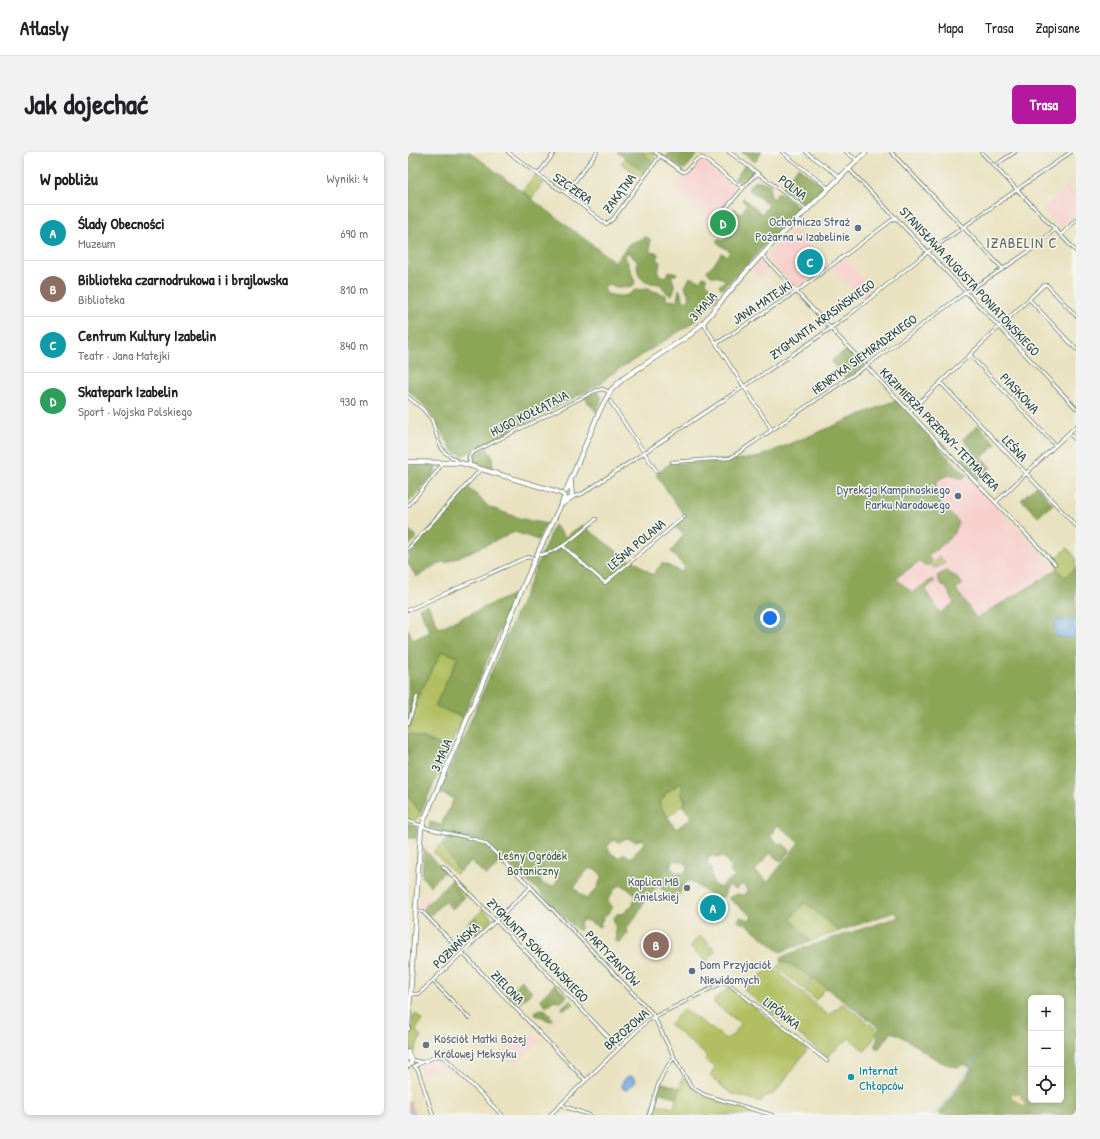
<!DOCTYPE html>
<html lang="pl">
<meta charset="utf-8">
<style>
body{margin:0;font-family:"Patrick Hand",sans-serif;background:#f2f2f2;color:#202124}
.controls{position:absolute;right:12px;bottom:12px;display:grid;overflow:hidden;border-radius:6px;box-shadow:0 2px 6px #0003}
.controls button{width:36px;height:36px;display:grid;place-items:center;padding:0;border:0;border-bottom:1px solid #e0e0e0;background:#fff;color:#202124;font:20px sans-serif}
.you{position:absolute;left:362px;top:466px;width:14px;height:14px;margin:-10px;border:3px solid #fff;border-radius:50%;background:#1a73e8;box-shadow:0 0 0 6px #1a73e833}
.badge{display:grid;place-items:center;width:26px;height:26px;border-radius:50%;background:#b5179e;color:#fff;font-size:13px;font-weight:700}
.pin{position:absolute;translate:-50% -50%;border:2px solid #fff;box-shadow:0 1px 4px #0006}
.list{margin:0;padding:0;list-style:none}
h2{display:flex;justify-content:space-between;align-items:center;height:52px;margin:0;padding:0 16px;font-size:17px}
h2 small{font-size:13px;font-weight:400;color:#757577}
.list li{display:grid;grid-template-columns:26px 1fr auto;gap:12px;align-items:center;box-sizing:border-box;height:56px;padding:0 16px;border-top:1px solid #e0e0e0}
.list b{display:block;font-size:15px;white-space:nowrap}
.list p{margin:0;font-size:13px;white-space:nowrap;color:#757577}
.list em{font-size:13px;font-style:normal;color:#757577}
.icon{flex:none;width:22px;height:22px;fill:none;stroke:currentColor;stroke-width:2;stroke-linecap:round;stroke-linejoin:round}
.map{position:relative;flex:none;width:668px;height:963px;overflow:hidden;border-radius:6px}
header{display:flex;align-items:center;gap:24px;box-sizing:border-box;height:56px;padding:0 20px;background:#fff;border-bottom:1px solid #e0e0e0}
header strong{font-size:19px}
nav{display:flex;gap:22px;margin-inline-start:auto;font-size:14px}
.intro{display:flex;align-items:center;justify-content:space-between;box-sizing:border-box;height:96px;padding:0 24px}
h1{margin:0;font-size:28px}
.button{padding:10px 18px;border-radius:6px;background:#b5179e;color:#fff;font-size:14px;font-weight:700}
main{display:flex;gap:24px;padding:0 24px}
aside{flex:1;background:#fff;border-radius:6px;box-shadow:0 2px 6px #0003}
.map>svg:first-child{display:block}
.built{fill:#f7d0cc}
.industrial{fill:#d2bec3}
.green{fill:#b1bf62;stroke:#687e4b}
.forest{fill:#8ca658;stroke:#567246;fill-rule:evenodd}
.sand{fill:#eeda9e;stroke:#868c69}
.water{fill:#6fa4dc;stroke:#477088}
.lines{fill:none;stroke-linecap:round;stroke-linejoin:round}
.stream{stroke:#6fa4dc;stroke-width:1}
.street-casing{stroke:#667765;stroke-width:4}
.secondary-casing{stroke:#667765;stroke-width:5.5}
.street{stroke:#fff;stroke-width:2.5}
.secondary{stroke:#fff;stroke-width:4}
.service-dot{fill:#5c6f8a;stroke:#f6f6f2;stroke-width:1.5}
.worship-dot{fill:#6b7280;stroke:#f6f6f2;stroke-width:1.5}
.culture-dot{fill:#0f9aa8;stroke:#f6f6f2;stroke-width:1.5}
.labels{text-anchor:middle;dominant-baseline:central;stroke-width:3;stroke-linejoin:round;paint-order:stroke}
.street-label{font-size:13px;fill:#1f3d34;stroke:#f6f6f2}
.service-label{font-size:13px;fill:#4e5e75;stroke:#f6f6f2;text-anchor:end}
.park-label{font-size:13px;fill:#445e40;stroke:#f6f6f2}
.worship-label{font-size:13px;fill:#5b616d;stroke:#f6f6f2;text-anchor:end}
.culture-label{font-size:13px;fill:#0d838f;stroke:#f6f6f2;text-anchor:start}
.quarter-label{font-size:15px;letter-spacing:1px;fill:#636656;stroke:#f6f6f2}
</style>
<header>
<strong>Atlasly</strong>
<nav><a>Mapa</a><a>Trasa</a><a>Zapisane</a></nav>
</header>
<div class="intro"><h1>Jak dojechać</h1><a class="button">Trasa</a></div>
<main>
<aside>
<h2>W pobliżu<small>Wyniki: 4</small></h2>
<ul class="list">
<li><span class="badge" style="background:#0f9aa8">A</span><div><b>Ślady Obecności</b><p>Muzeum</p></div><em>690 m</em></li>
<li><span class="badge" style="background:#8d6e63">B</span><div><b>Biblioteka czarnodrukowa i i brajlowska</b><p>Biblioteka</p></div><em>810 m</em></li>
<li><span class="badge" style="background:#0f9aa8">C</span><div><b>Centrum Kultury Izabelin</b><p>Teatr · Jana Matejki</p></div><em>840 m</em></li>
<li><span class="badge" style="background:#2e9e5b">D</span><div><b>Skatepark Izabelin</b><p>Sport · Wojska Polskiego</p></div><em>930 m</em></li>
</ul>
</aside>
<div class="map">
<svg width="668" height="963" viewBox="0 0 668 963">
<rect width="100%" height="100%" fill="#f6f6f2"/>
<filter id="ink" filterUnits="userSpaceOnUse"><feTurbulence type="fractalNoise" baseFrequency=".025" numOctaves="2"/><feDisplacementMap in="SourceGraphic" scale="8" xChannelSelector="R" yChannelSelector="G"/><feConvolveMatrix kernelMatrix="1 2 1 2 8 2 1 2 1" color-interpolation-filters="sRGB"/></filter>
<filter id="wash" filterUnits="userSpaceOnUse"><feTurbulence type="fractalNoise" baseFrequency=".012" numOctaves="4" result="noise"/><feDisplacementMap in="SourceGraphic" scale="16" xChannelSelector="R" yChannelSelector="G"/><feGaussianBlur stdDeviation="0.9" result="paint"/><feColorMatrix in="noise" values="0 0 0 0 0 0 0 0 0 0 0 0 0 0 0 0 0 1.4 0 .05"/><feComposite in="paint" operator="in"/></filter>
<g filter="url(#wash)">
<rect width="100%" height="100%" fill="#e9e2c0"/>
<path class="built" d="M290 8H294L330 39 303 70 265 37Z
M659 34 668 43V62L653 76 635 58Z
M386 77 420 113 388 137 358 104Z
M438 105 463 138 453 147 423 116Z
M353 108H356L363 115 350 127 344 118Z
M537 323 546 324 556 326 559 323 649 417 625 433 567 466 548 436 554 432 532 431 539 437 546 451 532 461 517 438 527 429 504 440 488 426 540 389 551 370 530 349 527 341 528 330Z
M13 743 23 748 14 757 11 754Z
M123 879 131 886 133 885 135 887 107 912 98 902Z
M32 905H35L42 912 13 923 11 915 14 911Z"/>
<path class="industrial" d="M2 948 8 963H0V951Z"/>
<path class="green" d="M233 0H244L247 2V5L244 9Z
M217 6 236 20 232 25 213 11Z
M127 23 136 30 124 46 114 39Z
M318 59 327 66V75L321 83 307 71Z
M659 396 668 406C668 418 666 419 656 426L649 417V413L646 409Z
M531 404 537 411 528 416 525 415V413Z
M34 499 50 505 27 554 55 565 41 597 14 585 0 614V577L9 546Z
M273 630 275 634 273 640 277 651 260 665 253 655 252 650 259 640Z
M0 644 12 659 14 658 12 663 7 669 0 667Z
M34 692 51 720 48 723 25 700Z
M45 726 60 742 55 747 42 729Z
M397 750 431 779 402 789 382 767Z
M75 757 83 765V769L73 779 67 765Z
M291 784 301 791 297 796 299 798 303 793 308 798 299 810 282 795Z
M374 809 386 814 404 826 396 837 369 816Z
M363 814 406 851 421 864 427 857 429 858 434 851 471 879 457 899 441 886 419 905 336 838Z
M406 826 419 835 408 848 397 839Z
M109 832 118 846 109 854 98 843Z
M321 835 399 898 367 941 356 945 353 950 322 941 302 924 307 916 297 907 299 904 261 872 276 857C290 868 304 876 318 887L325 883 333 872 305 850C310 844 316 841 321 835Z
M6 862 9 863 14 868 8 878 13 886C8 891 8 898 4 904L2 901 5 864Z
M275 924 292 943 360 963H250L243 961 246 951 266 956Z"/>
<path class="forest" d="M0 0H62L207 110 222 91 232 88 237 85 242 87V100L249 101 251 103 249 108 252 110 250 122 257 125 261 119 269 121 268 123H263L267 135 264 143 259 141 252 132C234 131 229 127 229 109L219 100 217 104 227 130 226 133C218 136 209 137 202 132L196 136 199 142C211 144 217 147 227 138L240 137 258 143V148L269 149 271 137 276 149 279 150 282 145 277 135 282 125 292 129 295 125H298V130L310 142V144L285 171 200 224 194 231 56 303 46 300 19 256 0 238Z
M209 0H233L244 9 236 20Z
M261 0H297L295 3 291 1 277 17H274L258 5Z
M334 0H354L347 10Z
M337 13 346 19 334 33 327 27Z
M390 15 415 34V37L399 52H396L374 36Z
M353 29 362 33V44L365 46H367L368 43 371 40 389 54 391 58 358 91 338 114 314 137 311 134 317 129 316 127 308 124H303L300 121 299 118 307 111 313 101 319 104 322 100C318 96 312 94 308 89L311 86 315 89 327 75 323 72 327 66 322 62 327 56 330 61H334L339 52 334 48 335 46 354 62 361 53 340 37 345 30Z
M440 197 456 214 438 227 430 218 424 210 425 207Z
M189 240 194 246 188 260 176 245Z
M488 248 536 301 559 323 553 327C541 321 538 323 528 330 527 352 537 356 551 370 548 385 531 395 520 404L524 409 523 413 516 414 512 409 488 426 493 431 504 440 525 427 527 429 517 438 532 461 546 451 539 437 532 431 529 424 539 418 543 423H546L555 432 548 437 568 466 625 433 649 417 656 425 665 420 668 415V469L667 468 647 470V479L668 480V479V963H530L551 934 559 925 564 916C558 913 555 911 550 915 525 912 507 889 484 880L471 896 470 897 468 896 467 894 470 885 468 882 472 876 406 827 404 826 386 814 374 809 372 806 395 796 491 765 486 760 431 779 397 750 382 767 402 789 372 800 337 771H333L330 769 332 765 342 768 344 764 320 746 329 742 334 743 338 742 339 738 337 734 333 733 329 737 320 734 315 745 311 746 304 742 302 743 283 729H279L267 749 250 734 236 750 229 763 218 777 220 780V781L212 791 208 789 207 772 205 767 209 762 216 761 225 752 228 743 214 733 208 735 200 748V750L205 755C200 763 193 765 192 775 186 773 182 769 175 768L172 772V777L170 779 126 734 125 735 78 691 68 687 21 676 22 670 33 673 45 649V646L32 641 146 373 157 385 174 373 222 409 225 408 245 423 254 411 274 420 277 415 263 400 276 382 266 374 276 363 248 323 261 312 348 306ZM273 631 275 634 273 640 278 650 275 654 284 666 268 677 253 655 252 650 259 640ZM370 673 391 690 360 730 347 719 362 701 373 710 382 698 374 691 372 693 362 684ZM218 686 228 689 234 687 237 690 223 706 217 702 210 706 204 702 199 695 206 688 211 690ZM303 703 311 706 313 704 320 709 319 711 324 716 322 720 328 725 318 730 312 736 305 731 303 719 305 717 298 711ZM267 708 275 710 281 715 275 722 272 720 271 722 261 715ZM142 715 147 718 151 723 148 732 145 734 136 733 132 728 136 719ZM182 716 190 719 194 724 189 736 178 747 166 735C173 729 175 721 182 716ZM623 846H653V948H623Z
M570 273 588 292 574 306 583 316 569 328 551 309 564 297 555 287Z
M79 296 84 305 85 317 64 311 63 304Z
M0 313 28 314 27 321 0 351Z
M628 334 645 352 630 365 613 348Z
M60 335 81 355 111 366 139 372 135 376 130 388 107 380 37 411 36 409 8 425 0 411V402Z
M0 377 9 385 1 394 0 393Z
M108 441 55 565 27 554 50 505 34 499 9 546 0 577V477L5 488 22 480 11 456 20 453 31 476Z
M0 581 41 597 14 658 12 660 0 644Z
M0 670 9 676 8 686H0Z
M43 683 65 687 78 693 94 709 78 724 63 709 51 720 34 692Z
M16 697 37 719 22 734 14 725Z
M42 729 55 747 44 757 37 749 22 764 14 757Z
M67 765 73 779 70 783 59 772Z
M113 828 124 839 118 846 109 832Z
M147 832 158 843V846L152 851 146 848 139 855 132 847Z
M162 848 166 852 155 858 154 855Z
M134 857 138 858 145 868 141 869 134 865 127 863 128 859Z
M252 930 272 936 269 946 249 940Z"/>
<path class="sand" d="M603 942 613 943V947L618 951 616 954 604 946Z"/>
<path class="water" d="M650 468H667C668 472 668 484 663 486 659 487 653 485 650 485 646 480 646 475 647 470Z
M222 924 227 926 228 930 219 939 214 936C213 930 217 925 222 924Z"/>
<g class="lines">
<path class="stream" d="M526 963 560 920 573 899"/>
</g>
</g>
<g filter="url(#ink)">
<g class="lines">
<g class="street-casing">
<path id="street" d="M100 0 140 30 158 41 198 72 205 67 252 4
M247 0 275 20 278 19 289 7 295 6 335 36
M321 0 398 57
M374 0 420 36
M398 0 432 25
M438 0 449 8
M483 0 595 117
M573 0 668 99
M586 14 607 0
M441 17 668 256
M130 22 147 0
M158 41 189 0
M306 70 344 26 350 22
M653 83 668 68
M354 103 540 301 647 412
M621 147 668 197
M295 171 364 278
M308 192 388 140 488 65
M562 203 647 293
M533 231 668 374
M0 245 15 257 24 268 31 291 36 300 51 310
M202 249 249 320
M501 260 636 133H639L668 164
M661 281 668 288
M264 310 322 306 327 303 458 214 558 140 595 117 627 95 647 77
M62 314 61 304 64 301 187 239 195 237 201 240
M164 345 174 342 403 190 440 164 521 99 663 0
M588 350 668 274
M0 354 30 318 34 311
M155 394 197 431 277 364
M0 397 73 317
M132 403C154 399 171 381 188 367
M0 458 117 406 121 405 127 407
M0 572 9 545
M0 669 22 677 66 687 78 692 123 735 244 861 266 905 283 935 297 943 364 963
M35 714 211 896
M8 758 15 760 177 928
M25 829 61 866
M317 829 419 909
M3 842H10L13 840 123 735
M4 908 13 910
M6 914 29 904 36 905 94 963
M6 914 10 918 25 963
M153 952 158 955 181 963
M142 963 240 868 322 827
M241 963C247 943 251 922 266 906"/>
</g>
<g class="secondary-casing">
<path id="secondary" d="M0 310 53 311 150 340 156 343
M158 339 192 258 203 238 216 226 283 182 295 171 338 120 363 93 458 0
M154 352 164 345 163 330
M0 877 12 692 13 678 17 666 127 407 157 344
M0 900 2 906
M0 906 3 907V912L0 914"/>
</g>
<use href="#street" class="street"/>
<use href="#secondary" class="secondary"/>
</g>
</g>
<g class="service-dot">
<circle cx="450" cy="76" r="4"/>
<circle cx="550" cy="344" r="4"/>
<circle cx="284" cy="819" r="4"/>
</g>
<g class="worship-dot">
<circle cx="279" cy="736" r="4"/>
<circle cx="18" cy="893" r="4"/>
</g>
<circle class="culture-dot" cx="443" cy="925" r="4"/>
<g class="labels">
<g class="street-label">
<text transform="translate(385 35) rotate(37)">POLNA</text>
<text transform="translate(165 36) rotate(35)">SZCZERA</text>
<text transform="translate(211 41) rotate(-53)">ZAKĄTNA</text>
<text transform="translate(562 129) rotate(47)">STANISŁAWA AUGUSTA PONIATOWSKIEGO</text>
<text transform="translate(354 150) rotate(-33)">JANA MATEJKI</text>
<text transform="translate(295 154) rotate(-48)">3 MAJA</text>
<text transform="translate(414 167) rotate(-36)">ZYGMUNTA KRASIŃSKIEGO</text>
<text transform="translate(456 202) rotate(-36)">HENRYKA SIEMIRADZKIEGO</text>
<text transform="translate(612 241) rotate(47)">PIASKOWA</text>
<text transform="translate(121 261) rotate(-27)">HUGO KOŁŁĄTAJA</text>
<text transform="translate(532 277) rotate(46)">KAZIMIERZA PRZERWY-TETMAJERA</text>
<text transform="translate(607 296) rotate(47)">LEŚNA</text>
<text transform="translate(228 392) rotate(-40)">LEŚNA POLANA</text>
<text transform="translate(33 603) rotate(-66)">3 MAJA</text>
<text transform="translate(48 793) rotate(-44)">POZNAŃSKA</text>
<text transform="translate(130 798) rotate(46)">ZYGMUNTA SOKOŁOWSKIEGO</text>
<text transform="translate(205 806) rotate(46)">PARTYZANTÓW</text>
<text transform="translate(100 835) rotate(46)">ZIELONA</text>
<text transform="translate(374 861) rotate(38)">LIPÓWKA</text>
<text transform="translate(218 877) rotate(-41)">BRZOZOWA</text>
</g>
<g class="service-label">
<text x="442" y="69">Ochotnicza Straż<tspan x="442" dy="15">Pożarna w Izabelinie</tspan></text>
<text x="542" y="337">Dyrekcja Kampinoskiego<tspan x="542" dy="15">Parku Narodowego</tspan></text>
<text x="292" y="812" text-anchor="start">Dom Przyjaciół<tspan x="292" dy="15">Niewidomych</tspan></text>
</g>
<g class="park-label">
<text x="125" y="703">Leśny Ogródek<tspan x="125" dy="15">Botaniczny</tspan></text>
</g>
<g class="worship-label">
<text x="271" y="729">Kaplica MB<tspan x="271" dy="15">Anielskiej</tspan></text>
<text x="26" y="886" text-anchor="start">Kościół Matki Bożej<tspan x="26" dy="15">Królowej Meksyku</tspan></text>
</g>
<g class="culture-label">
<text x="451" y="918">Internat<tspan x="451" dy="15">Chłopców</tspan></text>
</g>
<g class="quarter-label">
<text x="614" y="90">IZABELIN C</text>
</g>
</g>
</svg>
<div class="controls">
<button>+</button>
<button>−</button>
<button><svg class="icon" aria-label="locate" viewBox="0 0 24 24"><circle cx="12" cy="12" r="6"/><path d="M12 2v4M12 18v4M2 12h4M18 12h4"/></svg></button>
</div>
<div class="you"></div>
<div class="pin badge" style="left:305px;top:756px;background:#0f9aa8">A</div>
<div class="pin badge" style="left:248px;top:793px;background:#8d6e63">B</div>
<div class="pin badge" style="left:402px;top:110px;background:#0f9aa8">C</div>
<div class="pin badge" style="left:315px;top:71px;background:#2e9e5b">D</div>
</div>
</main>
